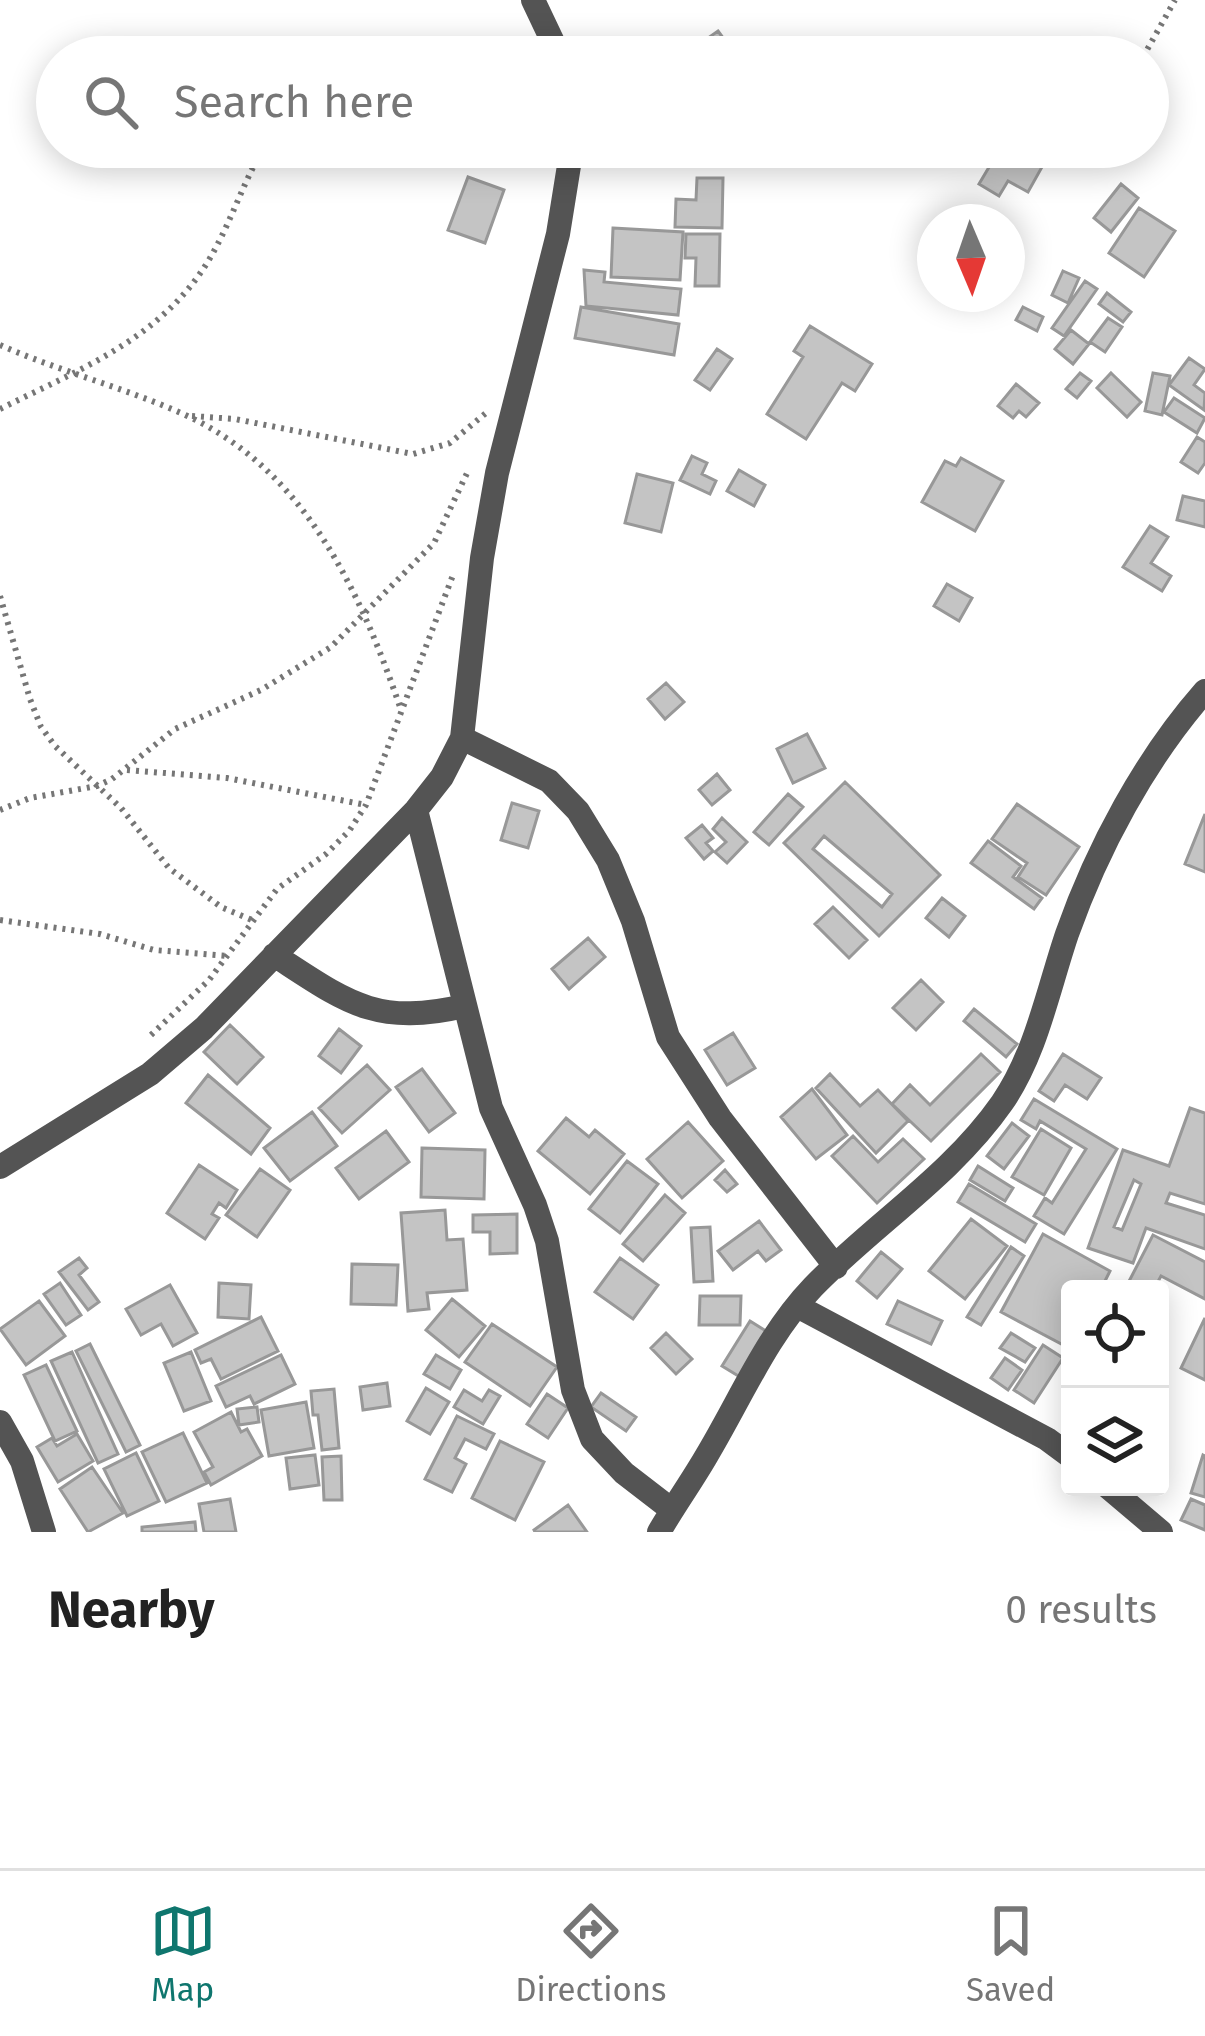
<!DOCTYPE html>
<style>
body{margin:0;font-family:"Fira Sans",sans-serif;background:#f2f2f2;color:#222}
.controls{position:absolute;right:36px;bottom:36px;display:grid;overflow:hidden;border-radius:12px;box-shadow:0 6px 30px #0003}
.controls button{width:108px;height:108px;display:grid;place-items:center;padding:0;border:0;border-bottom:3px solid #e0e0e0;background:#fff;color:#222;font:60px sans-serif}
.compass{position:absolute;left:917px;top:204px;width:108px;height:108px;border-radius:50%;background:#fff;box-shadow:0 6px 30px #0003;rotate:178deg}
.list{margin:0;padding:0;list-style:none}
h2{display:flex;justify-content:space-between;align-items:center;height:156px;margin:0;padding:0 48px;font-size:51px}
h2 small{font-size:39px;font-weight:400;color:#767676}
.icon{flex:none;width:66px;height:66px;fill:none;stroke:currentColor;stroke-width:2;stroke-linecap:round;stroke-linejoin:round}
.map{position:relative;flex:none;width:1205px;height:1532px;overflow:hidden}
.search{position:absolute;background:#fff;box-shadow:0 6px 30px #0003;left:36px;right:36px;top:36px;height:132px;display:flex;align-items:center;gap:30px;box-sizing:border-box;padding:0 42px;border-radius:66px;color:#767676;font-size:45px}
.sheet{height:336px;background:#fff}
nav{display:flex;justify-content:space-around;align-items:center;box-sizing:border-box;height:168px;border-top:3px solid #e0e0e0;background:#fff;font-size:33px;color:#767676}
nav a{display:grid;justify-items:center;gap:6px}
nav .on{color:#0f766e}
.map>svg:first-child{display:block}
.building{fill:#c4c4c4;stroke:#989898;stroke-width:3;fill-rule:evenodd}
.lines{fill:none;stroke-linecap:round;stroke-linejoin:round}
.path{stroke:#767676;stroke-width:6;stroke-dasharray:3 6;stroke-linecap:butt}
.street{stroke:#545454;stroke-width:24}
</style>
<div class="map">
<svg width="1205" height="1532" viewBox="0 0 1205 1532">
<rect width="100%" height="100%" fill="#fff"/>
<path class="building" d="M718 31 737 57H681Z
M351 147H389V157H351Z
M1001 147 1042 167 1028 192 1008 181 999 196 979 184Z
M468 177 504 190 485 243 448 230Z
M697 178H723L722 228 675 227 676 199 696 200Z
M1121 184 1138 198 1111 232 1094 218Z
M1139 208 1175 231 1144 277 1109 253Z
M613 228 683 232 680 280 611 277Z
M686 234H720L719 286H695L696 258H685Z
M584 270 605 272 604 282 681 289 678 315 586 306Z
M1063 271 1079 278 1068 303 1052 295Z
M1085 281 1097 289 1064 336 1052 328Z
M1107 293 1131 312 1123 322 1099 304Z
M581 307 679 324 674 355 575 338Z
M1023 307 1043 317 1037 331 1016 320Z
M1108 318 1122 327 1105 352 1090 342Z
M810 326 872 364 855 391 842 383 806 439 767 414 803 357 794 351Z
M1071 330 1089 344 1073 364 1055 349Z
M717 349 732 359 710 390 695 380Z
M1189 358 1205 369 1194 385 1205 393 1204 410 1169 385Z
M1080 373 1091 381 1077 398 1066 389Z
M1111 373 1141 402 1127 417 1097 388Z
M1153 373 1170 376 1162 415 1145 411Z
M1016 384 1039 403 1026 417 1019 411 1013 418 998 406Z
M1174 398 1205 418 1197 433 1164 412Z
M1197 437 1205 442V463L1198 473 1181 462Z
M692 456 707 463 702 474 716 481 710 494 680 480Z
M961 458 1003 481 975 531 922 502 945 461 956 466Z
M739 470 765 485 754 506 727 491Z
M637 474 673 483 661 532 625 523Z
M1183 496 1205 501V527L1177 520Z
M1150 526 1168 537 1151 563 1171 576 1162 591 1123 567Z
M947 584 972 598 959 621 934 606Z
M666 683 684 702 665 719 648 699Z
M807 734 825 768 793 783 777 749Z
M717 774 730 790 712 805 699 790Z
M845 782 940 875 879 936 784 843ZM824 836 892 894 882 907 813 849Z
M788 794 803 807 769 845 754 832Z
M512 803 539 811 528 848 501 840Z
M1017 804 1079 847 1046 895 1018 877 1027 863 992 839Z
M1205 814V872L1185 864Z
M722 818 747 842 727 863 715 852 726 842 713 829Z
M702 825 713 838 706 843 713 851 704 859 686 838Z
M988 841 1021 866 1013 877 1042 898 1034 909 971 863Z
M942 898 965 916 949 937 926 918Z
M833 907 867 940 849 958 815 924Z
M588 938 605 957 569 989 552 969Z
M921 980 943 1002 916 1030 893 1008Z
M974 1009 1017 1044 1006 1057 964 1021Z
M230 1025 263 1057 237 1084 204 1052Z
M339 1029 361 1046 341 1073 319 1056Z
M733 1033 755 1068 727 1085 705 1050Z
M981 1054 1000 1072 931 1141 892 1104 910 1085 930 1105Z
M1063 1054 1101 1078 1087 1099 1065 1085 1054 1101 1039 1091Z
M367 1065 390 1090 342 1133 319 1108Z
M422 1069 455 1113 429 1132 396 1087Z
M830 1074 860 1106 878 1090 908 1121 876 1153 816 1088Z
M208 1075 270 1128 251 1154 186 1103Z
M812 1089 847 1135 816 1159 781 1117Z
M1034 1099 1117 1149 1064 1234 1034 1216 1045 1198 1052 1203 1086 1149 1040 1121 1036 1129 1021 1120Z
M1190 1108 1205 1113V1204L1170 1193 1166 1203 1205 1215V1249L1146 1228 1133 1263 1088 1248 1123 1150 1169 1166ZM1134 1180 1141 1184 1122 1230 1114 1227Z
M312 1112 337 1146 290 1181 264 1148Z
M566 1118 589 1137 595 1130 624 1154 590 1194 538 1151Z
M688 1122 723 1161 682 1198 647 1159Z
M1012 1123 1029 1136 1004 1169 987 1156Z
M1041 1129 1071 1148 1044 1195 1012 1177Z
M386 1131 409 1162 359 1199 336 1168Z
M853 1136 878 1162 903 1139 924 1159 877 1203 832 1156Z
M422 1148 485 1150 484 1199 421 1197Z
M627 1161 658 1184 620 1233 589 1209Z
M199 1165 237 1190 226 1208 219 1203 212 1214 219 1218 205 1239 167 1213Z
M978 1166 1013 1188 1005 1201 970 1180Z
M260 1169 290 1190 257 1237 226 1215Z
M725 1170 737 1184 727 1192 715 1180Z
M969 1184 1036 1224 1025 1242 958 1202Z
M665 1195 685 1213 643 1261 623 1244Z
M445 1210 447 1240 463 1239 467 1290 427 1293 429 1309 408 1311 401 1213Z
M517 1214V1253L490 1254V1232H473V1215Z
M971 1219 1007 1246 965 1299 929 1271Z
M759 1221 781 1250 766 1261 758 1251 733 1270 718 1251Z
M710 1227 713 1281 694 1282 691 1228Z
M1043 1234 1110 1271 1101 1289H1070L1069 1348 1001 1312Z
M1153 1235 1205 1262V1299L1161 1276 1154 1289H1125Z
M1011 1247 1024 1256 981 1325 967 1317Z
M881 1252 902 1269 877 1298 857 1281Z
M79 1258 87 1268 79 1275 99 1302 88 1310 59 1272Z
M620 1258 658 1285 633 1319 595 1292Z
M352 1264 398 1265 396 1305 351 1304Z
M60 1283 81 1315 66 1325 44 1294Z
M219 1283 251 1285 249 1319 218 1317Z
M170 1285 197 1333 173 1346 161 1324 141 1335 126 1309Z
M700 1296H741L740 1325H699Z
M452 1299 485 1326 459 1357 426 1330Z
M39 1301 65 1336 26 1365 0 1329Z
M898 1301 942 1321 931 1344 887 1324Z
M261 1317 278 1351 221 1379 211 1359 201 1363 195 1350Z
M1205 1318V1380L1181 1368Z
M750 1321 769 1333 740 1377 722 1366Z
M492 1324 557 1367 530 1406 465 1362Z
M666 1333 692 1359 676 1374 651 1348Z
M1011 1333 1035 1348 1025 1362 1000 1348Z
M90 1344 140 1445 126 1452 76 1351Z
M1043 1345 1063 1358 1034 1403 1014 1390Z
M72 1352 118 1454 98 1463 51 1361Z
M191 1352 211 1401 184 1411 164 1363Z
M281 1355 295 1384 254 1404 250 1396 226 1407 216 1386Z
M436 1355 461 1370 450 1389 424 1374Z
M1005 1358 1022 1370 1008 1390 991 1378Z
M46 1365 77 1431 55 1441 24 1375Z
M387 1383 390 1406 363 1410 360 1387Z
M426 1388 449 1402 430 1434 407 1421Z
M334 1389 339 1448 322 1450 318 1415H313L311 1391Z
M464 1390 482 1401 489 1390 500 1396 483 1424 454 1407Z
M601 1393 636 1417 626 1431 591 1407Z
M547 1394 568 1408 548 1438 527 1424Z
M306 1402 314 1448 269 1456 261 1410Z
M257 1407 259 1422 239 1425 237 1409Z
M231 1412 241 1432 247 1429 262 1456 211 1485 204 1472 213 1467 194 1432Z
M457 1416 494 1434 486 1449 465 1439 455 1458 466 1464 452 1492 425 1479Z
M183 1433 207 1483 166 1502 142 1452Z
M77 1434 93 1461 58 1482 37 1447 52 1438 57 1446Z
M500 1441 544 1462 515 1520 472 1498Z
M136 1453 159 1501 127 1516 104 1469Z
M315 1455 319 1485 290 1489 286 1458Z
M1203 1455 1205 1456V1497L1191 1493Z
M341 1456 342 1500H324L322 1457Z
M92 1467 123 1513 88 1532 60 1489Z
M230 1499 236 1532H204L199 1504Z
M1191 1499 1205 1505V1530L1181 1520Z
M568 1505 587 1532H535L534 1530Z
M195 1522 196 1532H142V1527Z"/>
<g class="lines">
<path class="path" d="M1143 57 1175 0
M1140 147 1141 155
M0 345C59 371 122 387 181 413 303 467 359 588 400 707
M0 409C78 370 159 340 207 263 230 226 242 184 264 147
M192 416 235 419 413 454 450 443 486 413
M0 596 30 699 41 727 55 746 121 808 169 868 221 907 252 920
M127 770 227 778 366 805
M0 810 30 798 97 786 112 779 175 729 261 690 331 647 434 543 468 471
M0 920 100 934 154 950 228 956
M151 1035 209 980 277 889 326 854 349 831 366 805 453 575"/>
<path class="street" d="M533 0 560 57
M462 738 549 781 578 811 608 860 633 921 668 1037 720 1118 836 1267
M416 810 491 1108 535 1205 547 1241 573 1390 592 1439 624 1473 672 1510
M274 955C345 1001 375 1027 464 1006
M0 1167 150 1074 204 1028 416 810 442 777 462 738 482 558 497 473 558 234 572 147
M797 1306 1047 1439 1070 1456
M0 1422 22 1461 44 1532
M1108 1487 1161 1532
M659 1532C674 1506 692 1481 707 1455 741 1398 767 1335 813 1287 874 1224 951 1176 1002 1103 1036 1054 1048 990 1067 934 1097 849 1145 759 1205 691"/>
</g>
</svg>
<div class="controls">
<button><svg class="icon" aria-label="locate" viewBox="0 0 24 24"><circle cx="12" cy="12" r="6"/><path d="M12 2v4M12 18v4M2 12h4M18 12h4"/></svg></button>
<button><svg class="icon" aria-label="layers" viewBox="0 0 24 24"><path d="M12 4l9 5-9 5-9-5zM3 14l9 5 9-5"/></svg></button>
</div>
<svg class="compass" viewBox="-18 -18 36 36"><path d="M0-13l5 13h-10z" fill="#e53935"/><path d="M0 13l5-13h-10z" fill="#767676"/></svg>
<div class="search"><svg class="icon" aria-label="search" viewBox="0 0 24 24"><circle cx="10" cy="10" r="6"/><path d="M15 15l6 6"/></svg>Search here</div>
</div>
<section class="sheet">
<h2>Nearby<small>0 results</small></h2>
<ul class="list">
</ul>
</section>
<nav>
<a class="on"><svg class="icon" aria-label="map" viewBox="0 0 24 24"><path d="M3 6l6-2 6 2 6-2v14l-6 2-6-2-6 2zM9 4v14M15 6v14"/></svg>Map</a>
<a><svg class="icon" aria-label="directions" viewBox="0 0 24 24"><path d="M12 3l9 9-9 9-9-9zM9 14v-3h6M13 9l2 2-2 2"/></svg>Directions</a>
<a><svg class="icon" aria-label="saved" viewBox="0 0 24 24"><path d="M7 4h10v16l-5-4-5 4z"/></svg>Saved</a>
</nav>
